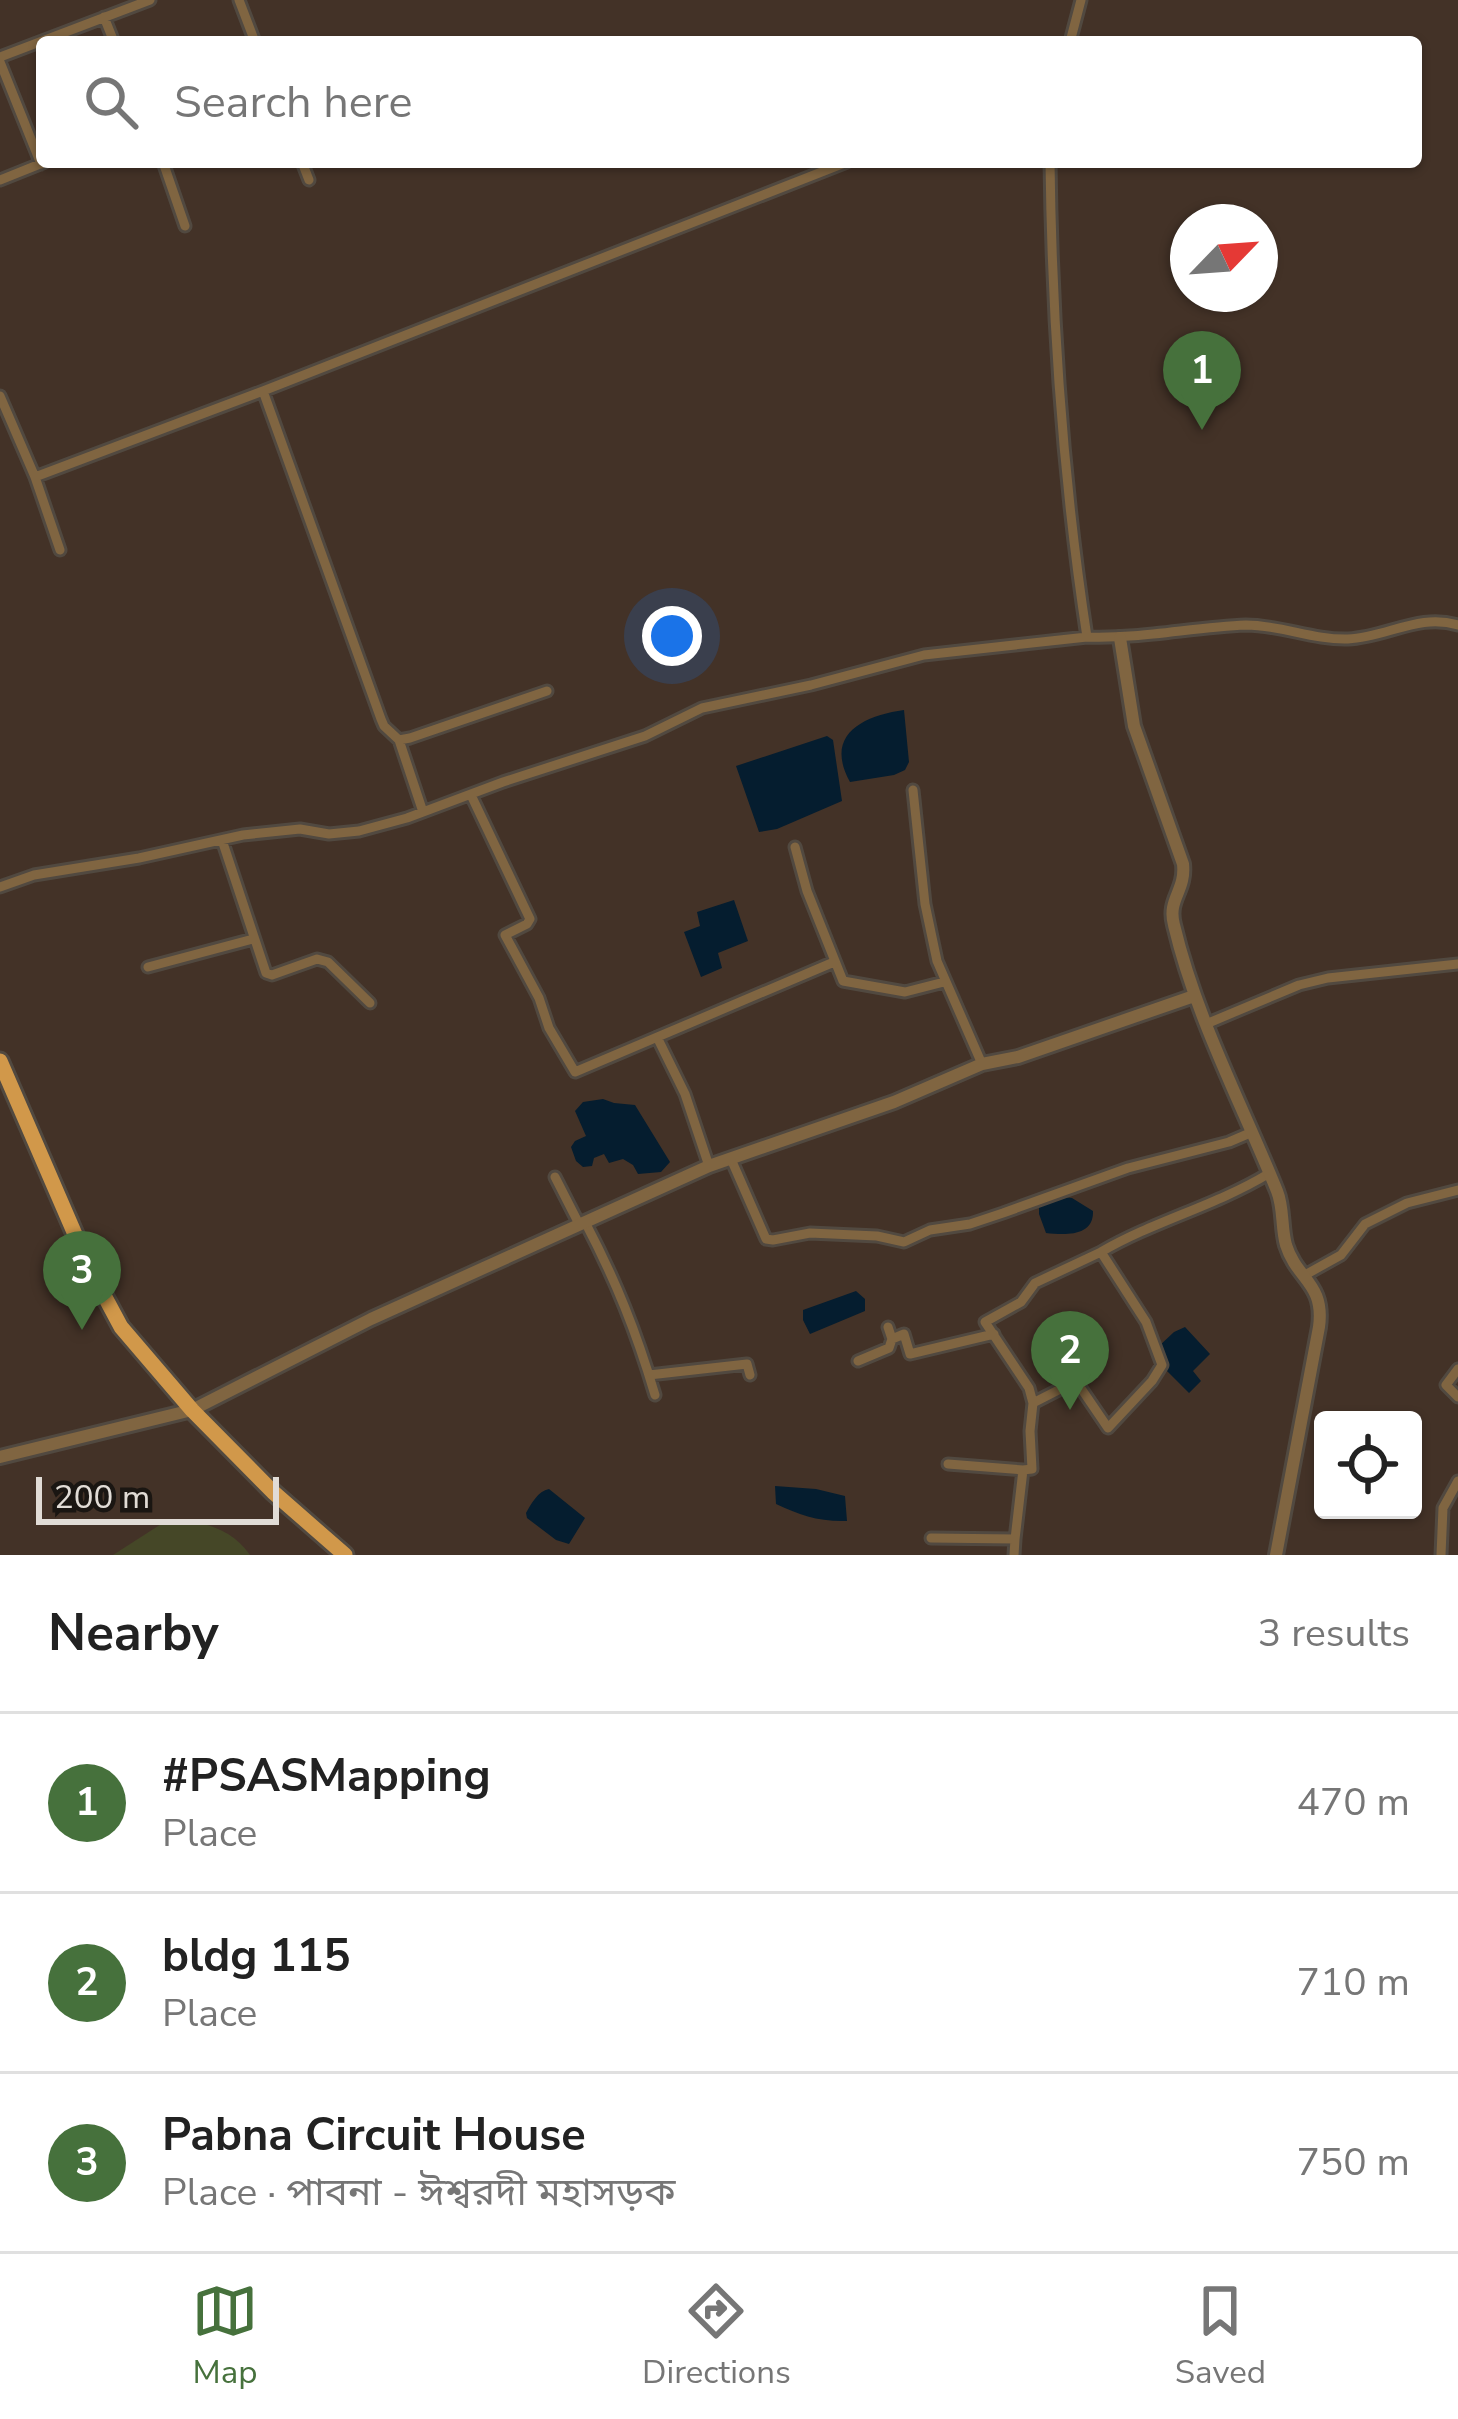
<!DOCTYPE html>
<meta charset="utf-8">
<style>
body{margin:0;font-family:"Nunito Sans","Noto Sans Bengali",sans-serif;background:#f6f6f6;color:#222}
.controls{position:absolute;right:36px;bottom:36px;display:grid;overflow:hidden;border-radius:12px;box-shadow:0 3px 9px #0004}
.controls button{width:108px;height:108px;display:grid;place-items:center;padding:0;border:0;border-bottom:3px solid #e0e0e0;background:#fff;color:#222;font:60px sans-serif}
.compass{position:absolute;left:1170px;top:204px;width:108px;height:108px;border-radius:50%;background:#fff;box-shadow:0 3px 9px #0004;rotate:65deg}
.scale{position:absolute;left:36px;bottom:30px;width:243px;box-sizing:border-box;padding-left:12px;border:6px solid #e1dcd6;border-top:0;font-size:33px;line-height:42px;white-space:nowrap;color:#e1dcd6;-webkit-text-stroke:9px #1a1612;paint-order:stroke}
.you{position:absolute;left:672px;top:636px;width:42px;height:42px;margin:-30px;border:9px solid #fff;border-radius:50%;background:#1a73e8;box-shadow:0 0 0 18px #1a73e833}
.badge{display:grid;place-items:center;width:78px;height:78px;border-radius:50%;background:#46713c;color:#fff;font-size:39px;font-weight:700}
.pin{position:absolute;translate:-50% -99px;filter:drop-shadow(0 3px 6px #0008)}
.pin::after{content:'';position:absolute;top:63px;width:42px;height:36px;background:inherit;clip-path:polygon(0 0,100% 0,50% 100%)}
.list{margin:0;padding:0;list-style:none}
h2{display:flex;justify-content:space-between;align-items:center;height:156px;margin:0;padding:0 48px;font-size:51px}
h2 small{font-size:39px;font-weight:400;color:#767676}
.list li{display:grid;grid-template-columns:78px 1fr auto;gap:36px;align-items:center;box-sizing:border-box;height:180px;padding:0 48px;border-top:3px solid #e0e0e0}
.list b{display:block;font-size:45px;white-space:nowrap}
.list p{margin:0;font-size:39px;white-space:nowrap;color:#767676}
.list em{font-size:39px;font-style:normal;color:#767676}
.icon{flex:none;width:66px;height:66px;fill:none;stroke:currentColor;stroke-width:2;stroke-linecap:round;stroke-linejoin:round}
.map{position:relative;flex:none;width:1458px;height:1555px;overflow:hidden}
.search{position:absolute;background:#fff;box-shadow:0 3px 9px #0004;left:36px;right:36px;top:36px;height:132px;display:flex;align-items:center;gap:30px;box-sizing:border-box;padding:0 42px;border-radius:12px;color:#767676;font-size:45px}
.sheet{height:696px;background:#fff}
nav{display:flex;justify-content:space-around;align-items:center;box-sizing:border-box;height:168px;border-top:3px solid #e0e0e0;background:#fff;font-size:33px;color:#767676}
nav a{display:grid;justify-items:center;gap:6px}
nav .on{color:#46713c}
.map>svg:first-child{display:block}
.commercial{fill:#433227;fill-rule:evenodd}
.green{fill:#454727}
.water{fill:#051d2f}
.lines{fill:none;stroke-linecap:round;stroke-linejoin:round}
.minor-casing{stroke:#514940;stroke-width:15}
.tertiary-casing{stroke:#514940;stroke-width:18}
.primary-casing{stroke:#514940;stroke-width:21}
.minor{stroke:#806541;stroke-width:9}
.tertiary{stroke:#806541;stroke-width:12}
.primary{stroke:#d1984a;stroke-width:15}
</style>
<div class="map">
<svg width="1458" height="1555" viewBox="0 0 1458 1555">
<rect width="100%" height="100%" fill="#352d24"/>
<path class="commercial" d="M0 0H1458V1555H0ZM42 42H1416V162H42ZM1188 222H1260V294H1188ZM1323 1420H1413V1510H1323Z"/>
<path class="green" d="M169 1519C202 1522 229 1526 250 1555H113Z"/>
<path class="water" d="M904 710 909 762 905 770 894 775 850 782C824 735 862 716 904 710Z
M827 736 833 740 842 801 777 829 759 832 736 766Z
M734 900 748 941 718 953 722 968 701 977 684 932 700 926 697 912Z
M603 1099 614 1103 635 1105 670 1162 661 1172 638 1174 633 1165 623 1159 609 1163 604 1154 594 1158 592 1166 583 1167 576 1161 571 1147 575 1141 586 1136 575 1111 583 1102Z
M1055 1196 1072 1198 1093 1211C1094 1237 1065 1235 1046 1233L1039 1214V1202Z
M856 1291 865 1299V1311L810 1334 803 1320V1310Z
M1185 1327 1210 1354 1193 1371 1201 1381 1189 1393 1164 1368 1158 1347 1174 1332Z
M775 1486 816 1489 845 1496 847 1521C819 1522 800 1515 776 1504Z
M549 1489 585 1518 569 1544 556 1540 527 1518 526 1513C531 1504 538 1491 549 1489Z"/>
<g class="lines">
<g class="minor-casing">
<path id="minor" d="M239 0 255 42
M104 17 114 42
M1070 42 1081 0
M0 57 150 0
M0 62 41 164
M163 162 185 226
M302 162 309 180
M1050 162C1052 321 1063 480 1087 637 1141 639 1193 627 1246 625 1281 625 1313 640 1348 639 1388 637 1419 613 1458 625
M0 180 45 162
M263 391 381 719 384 726 399 740 410 738 547 691
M0 396 35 477 60 550
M35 477 263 391 847 162
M399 740 423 812
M913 790 925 904 937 961 982 1064
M471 795 530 919 527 924 505 935 539 998 549 1028 575 1072 834 962
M222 840 266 973 272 975 317 959 328 962 370 1003
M795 847 807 891 843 981 905 992 944 982
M0 887 34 875 139 858 243 835 300 829 329 834 359 831 407 818 503 782 645 736 702 708 811 685 924 655 1087 637
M148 967 253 939
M1206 1024 1299 985 1328 978 1458 964
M657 1037 685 1094 709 1166
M731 1159 766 1239 773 1240 810 1233 877 1236 904 1242 930 1230 970 1224 1003 1213 1128 1168 1229 1142 1250 1133
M555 1177 579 1224
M585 1222C616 1281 636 1331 655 1395
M1305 1275 1341 1255 1365 1224 1407 1203 1458 1190
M888 1327 892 1339 904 1334 910 1354 994 1334
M858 1361 889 1348 892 1339
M1458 1369 1446 1385 1458 1397
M649 1375 747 1364 750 1375
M1033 1403 1029 1388 985 1322 1021 1302 1035 1283 1101 1252
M948 1464 1023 1470 1015 1539
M1023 1470 1032 1469 1030 1431 1033 1403 1076 1381 1108 1428 1152 1381 1162 1365 1146 1322 1101 1252C1154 1221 1215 1206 1268 1174
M931 1538 1015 1539 1014 1555
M1441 1555 1443 1508 1458 1481"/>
</g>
<g class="tertiary-casing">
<path id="tertiary" d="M1120 638 1134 726 1183 864C1186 891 1167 899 1174 925 1196 1018 1241 1102 1277 1191 1284 1208 1281 1227 1286 1245 1297 1280 1325 1283 1319 1327L1276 1555
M0 1457 192 1410 371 1319 709 1166 894 1102 982 1064 1018 1057 1194 996"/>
</g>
<g class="primary-casing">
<path id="primary" d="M0 1061 90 1269 121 1327 192 1410 273 1492 345 1555"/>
</g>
<use href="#minor" class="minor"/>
<use href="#tertiary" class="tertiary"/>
<use href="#primary" class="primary"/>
</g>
</svg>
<div class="controls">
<button><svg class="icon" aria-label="locate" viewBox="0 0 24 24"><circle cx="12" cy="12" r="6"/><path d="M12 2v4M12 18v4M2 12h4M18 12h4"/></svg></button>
</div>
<svg class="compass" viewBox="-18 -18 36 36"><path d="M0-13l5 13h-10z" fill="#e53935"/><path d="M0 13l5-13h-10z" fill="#767676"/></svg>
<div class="scale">200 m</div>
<div class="you"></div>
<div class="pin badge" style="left:1202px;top:430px">1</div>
<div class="pin badge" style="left:1070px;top:1410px">2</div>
<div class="pin badge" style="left:82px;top:1330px">3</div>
<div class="search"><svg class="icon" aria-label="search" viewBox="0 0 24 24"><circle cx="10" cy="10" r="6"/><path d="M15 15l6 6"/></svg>Search here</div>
</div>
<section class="sheet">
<h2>Nearby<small>3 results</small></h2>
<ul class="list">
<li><span class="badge">1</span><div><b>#PSASMapping</b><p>Place</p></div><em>470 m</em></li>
<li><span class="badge">2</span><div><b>bldg 115</b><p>Place</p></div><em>710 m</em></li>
<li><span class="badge">3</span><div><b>Pabna Circuit House</b><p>Place · পাবনা - ঈশ্বরদী মহাসড়ক</p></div><em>750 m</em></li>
</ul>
</section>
<nav>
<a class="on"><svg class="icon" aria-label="map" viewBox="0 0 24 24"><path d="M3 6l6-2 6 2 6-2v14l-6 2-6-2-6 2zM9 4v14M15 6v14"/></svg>Map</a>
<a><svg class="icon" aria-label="directions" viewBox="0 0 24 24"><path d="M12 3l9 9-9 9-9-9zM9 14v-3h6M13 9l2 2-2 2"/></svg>Directions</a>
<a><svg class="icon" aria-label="saved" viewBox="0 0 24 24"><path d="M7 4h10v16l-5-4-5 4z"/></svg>Saved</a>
</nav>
